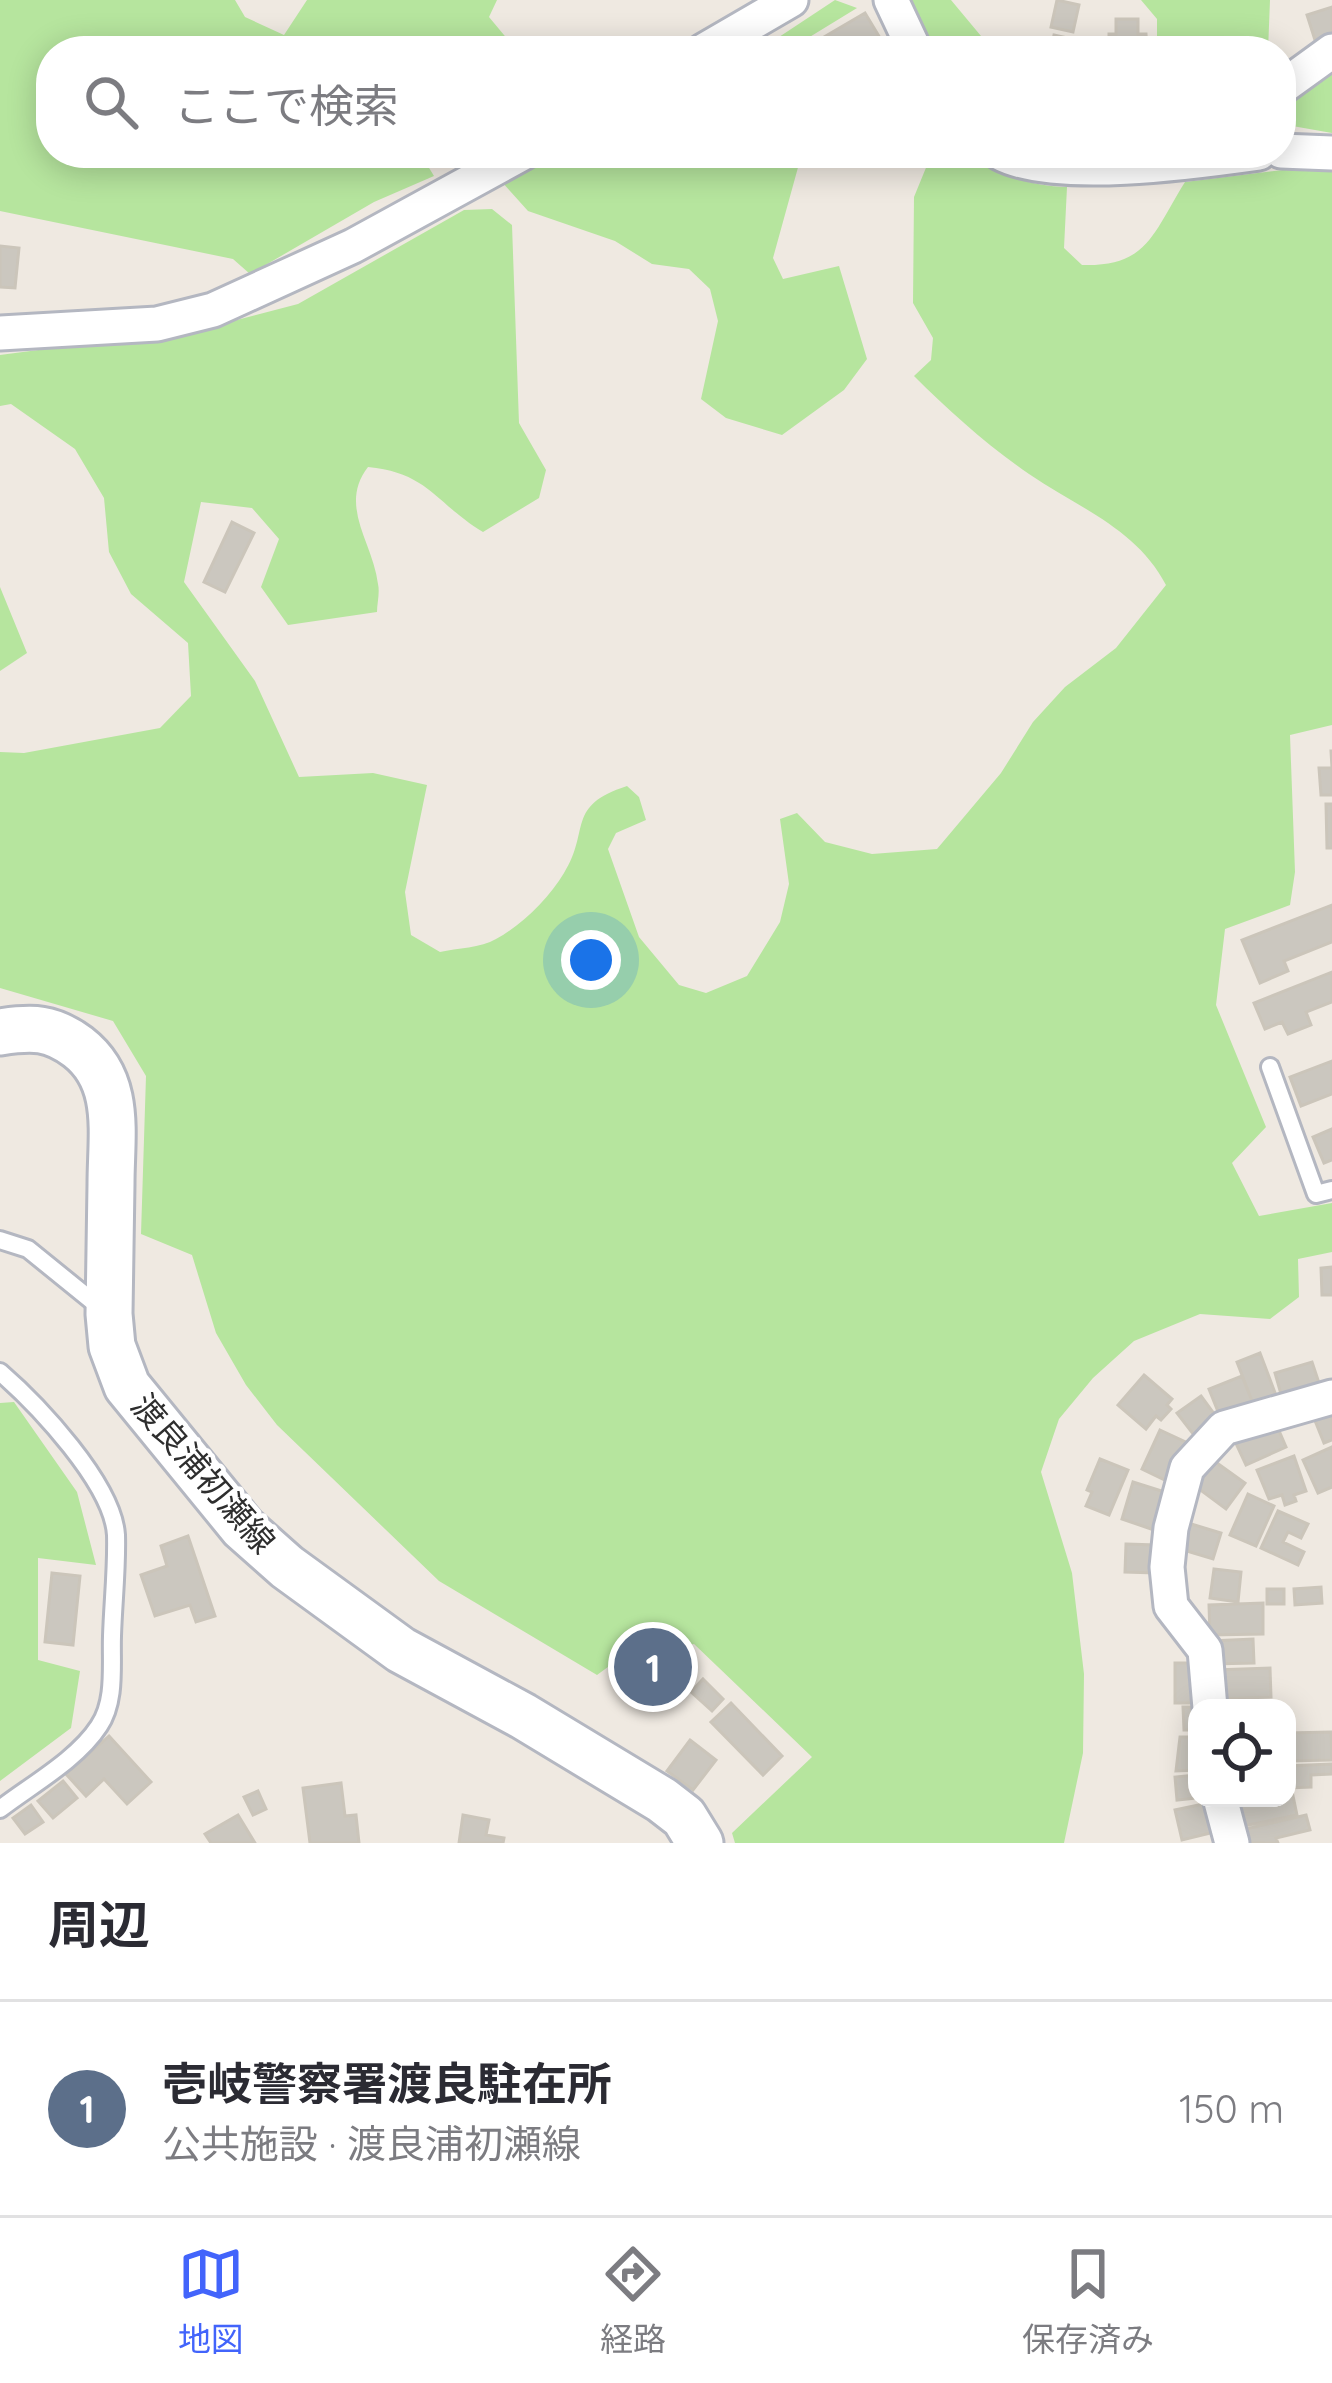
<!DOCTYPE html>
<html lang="ja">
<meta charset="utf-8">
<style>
body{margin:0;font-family:Quicksand,"Noto Sans JP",sans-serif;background:#f7f7f7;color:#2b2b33}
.controls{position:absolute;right:36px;bottom:36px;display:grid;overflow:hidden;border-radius:24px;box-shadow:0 6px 30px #0003}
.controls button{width:108px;height:108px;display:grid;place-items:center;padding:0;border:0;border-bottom:3px solid #e1e1e2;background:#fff;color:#2b2b33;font:60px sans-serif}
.you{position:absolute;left:591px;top:960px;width:42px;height:42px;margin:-30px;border:9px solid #fff;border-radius:50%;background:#1a73e8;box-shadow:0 0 0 18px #1a73e833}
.badge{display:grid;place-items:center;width:78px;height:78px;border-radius:50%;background:#4264fb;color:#fff;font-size:39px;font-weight:700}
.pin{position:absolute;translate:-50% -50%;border:6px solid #fff;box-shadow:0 3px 12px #0006}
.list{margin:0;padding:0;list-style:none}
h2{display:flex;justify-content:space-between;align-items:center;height:156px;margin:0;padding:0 48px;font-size:51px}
h2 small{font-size:39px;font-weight:400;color:#7c7c81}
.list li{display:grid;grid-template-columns:78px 1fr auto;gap:36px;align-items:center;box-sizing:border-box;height:216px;padding:0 48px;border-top:3px solid #e1e1e2}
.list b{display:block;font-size:45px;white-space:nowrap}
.list p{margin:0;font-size:39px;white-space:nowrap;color:#7c7c81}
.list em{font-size:39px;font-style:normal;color:#7c7c81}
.icon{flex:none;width:66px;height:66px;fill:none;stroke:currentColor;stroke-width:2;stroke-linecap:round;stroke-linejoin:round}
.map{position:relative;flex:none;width:1332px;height:1843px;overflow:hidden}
.search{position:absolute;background:#fff;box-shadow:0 6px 30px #0003;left:36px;right:36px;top:36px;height:132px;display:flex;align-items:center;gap:30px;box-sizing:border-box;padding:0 42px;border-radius:48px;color:#7c7c81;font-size:45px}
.sheet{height:372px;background:#fff}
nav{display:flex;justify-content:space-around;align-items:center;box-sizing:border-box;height:168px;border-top:3px solid #e1e1e2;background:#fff;font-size:33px;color:#7c7c81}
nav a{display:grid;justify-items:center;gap:6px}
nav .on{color:#4264fb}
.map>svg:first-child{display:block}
.green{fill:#b6e59e}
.building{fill:#cbc7bf;stroke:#cbc5ba;stroke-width:3}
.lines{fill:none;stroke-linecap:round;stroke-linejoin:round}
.lane-casing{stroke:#b4b7c1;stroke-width:22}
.street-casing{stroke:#b4b7c1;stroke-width:39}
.secondary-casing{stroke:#b4b7c1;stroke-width:51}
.lane{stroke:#fff;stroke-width:16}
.street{stroke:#fff;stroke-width:33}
.secondary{stroke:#fff;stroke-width:45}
.labels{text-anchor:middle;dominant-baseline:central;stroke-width:9;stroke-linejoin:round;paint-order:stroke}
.street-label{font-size:33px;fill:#2e2e2e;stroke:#fff}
</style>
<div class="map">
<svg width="1332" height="1843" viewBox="0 0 1332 1843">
<rect width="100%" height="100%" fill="#efe9e1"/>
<path class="green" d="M0 0H235L245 17 284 35 307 0H497L489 17 509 41 496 51H51V153H420L434 176 374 202 250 274 233 259 0 211Z
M835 0 857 8 808 38 812 51H758Z
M910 0H951L991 48 936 51 912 13Z
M1141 0H1270L1268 51H1157V19Z
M1332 67V133L1281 124C1281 92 1308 83 1332 67Z
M565 153H802L773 258 783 279 839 266 867 359 844 390 782 435 726 418 701 399 718 321 710 289 689 269 652 264 615 241 528 211 502 182Z
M932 153H979C1003 179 1034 186 1067 187L1064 248 1082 265C1148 267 1153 233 1185 182L1291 169 1332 171V725L1290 735 1295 872 1290 905 1225 929 1216 1005 1266 1127 1232 1163 1259 1216 1332 1203V1252L1298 1259 1299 1297 1270 1319 1200 1314 1134 1341 1093 1378 1059 1419 1041 1472 1072 1573 1084 1674 1083 1753 1064 1843H735L732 1833 812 1757 694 1644 623 1656 597 1675 439 1581 277 1425 246 1385 216 1333 192 1255 141 1234 146 1076 113 1021 0 988V752L24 753 160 728 191 696 188 643 131 594 109 552 104 498 75 449 11 404 0 406V355L206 328 298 304 464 210 492 209 512 225 519 423 546 470 539 498 483 532C435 503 429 473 368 467 338 506 373 542 378 584 380 593 377 603 377 612L288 625 261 587 279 539 252 508 201 502 184 582 255 681 299 777 373 773 427 785 405 892 411 935 440 952C457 948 481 948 496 939 522 925 549 898 564 873 591 830 565 806 627 786L639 797 646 820 616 833 608 849 639 937 679 985 706 993 747 976 780 922 789 884 780 819 797 813 825 842 872 854 937 849 1001 773 1033 722 1065 687 1116 648 1166 585C1137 529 1079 508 1029 474 988 446 949 411 914 376L931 360 933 338 913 303 914 197Z
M0 587 27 653 0 671Z
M14 1402 77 1492 96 1565 38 1558V1660L80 1671 71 1728 0 1781V1403Z"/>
<path class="building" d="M1057 0 1079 5 1073 32 1051 27Z
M1332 7V34L1315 40 1307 15Z
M865 13 886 48 832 51 824 37Z
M1116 19H1138V34H1146L1147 51H1109V34H1116Z
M1054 35 1089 43 1088 51H1051Z
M0 246 19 248 15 288 0 287Z
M232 522 254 533 225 592 204 582Z
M1331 751H1332V795H1321L1319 768H1332Z
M1326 804H1332V848H1327Z
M1332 905V942L1284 961 1288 971 1260 983 1242 940Z
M1332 972V1002L1306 1012 1311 1025 1288 1034 1282 1022 1265 1029 1254 1003Z
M1332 1061V1094L1301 1106 1290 1077Z
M1332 1129V1160L1324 1163 1313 1137Z
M1332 1267V1295H1322L1321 1268Z
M1260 1353 1277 1398 1254 1406 1237 1362Z
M1312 1362 1321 1389 1283 1401 1275 1373Z
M1144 1375 1172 1399 1167 1405 1171 1409 1161 1420 1156 1416 1146 1429 1118 1405Z
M1242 1376 1254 1406 1221 1419 1209 1389Z
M1201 1396 1220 1422 1197 1439 1177 1413Z
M1332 1405V1440L1324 1443 1312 1413Z
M1274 1419 1286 1447 1246 1465 1233 1437Z
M1160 1430 1192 1445 1173 1484 1142 1469Z
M1332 1447V1487L1318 1493 1303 1460Z
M1294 1456 1306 1491 1294 1495 1296 1501 1285 1505 1282 1495 1269 1499 1257 1470Z
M1210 1458 1245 1483 1226 1509 1191 1483Z
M1100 1459 1128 1470 1109 1515 1086 1506 1092 1492 1087 1490Z
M1133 1482 1168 1493 1157 1531 1122 1519Z
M1248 1494 1274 1506 1256 1546 1230 1535Z
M1278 1511 1308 1524 1301 1538 1288 1532 1283 1542 1304 1552 1298 1565 1261 1548Z
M1188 1523 1221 1533 1213 1559 1180 1549Z
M188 1536 215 1616 196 1622 190 1605 155 1616 141 1575 167 1566 161 1546Z
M1126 1544 1156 1545 1155 1573 1125 1572Z
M1214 1569 1241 1572 1238 1602 1210 1598Z
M52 1573 80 1576 73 1645 45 1642Z
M1321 1587 1322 1603 1295 1605 1294 1589Z
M1267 1589H1284V1604H1267Z
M1263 1603V1634L1210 1635 1209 1605Z
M1253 1639 1254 1663 1211 1664 1210 1641Z
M1175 1663H1202V1703H1175Z
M1270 1668 1271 1697 1216 1699 1215 1670Z
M703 1679 723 1699 712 1711 691 1692Z
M731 1703 782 1756 763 1775 711 1722Z
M1183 1707H1203L1197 1708V1730H1184Z
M1331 1732 1332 1760 1287 1761V1733Z
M109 1736 151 1782 127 1804 104 1779 86 1796 66 1774Z
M1180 1737H1197V1770L1176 1771Z
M690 1740 716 1760 693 1790 667 1771Z
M1332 1764V1774L1311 1775V1787L1287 1788V1766Z
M1197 1775V1798L1177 1800 1175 1777Z
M63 1781 77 1798 53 1818 38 1801Z
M341 1783 345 1816 356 1815 359 1843H310L303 1788Z
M258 1791 266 1809 253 1815 244 1797Z
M1292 1791 1297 1815 1234 1828 1229 1804 1287 1798V1792Z
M1208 1803 1215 1832 1182 1840 1175 1810Z
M31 1805 43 1822 25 1834 13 1818Z
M238 1815 255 1843H211L205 1834Z
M463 1815 489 1820 486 1835 504 1838 503 1843H459Z
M1306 1815 1310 1830 1276 1838 1278 1843H1240L1237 1831Z"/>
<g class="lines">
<g class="lane-casing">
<path id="lane" d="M1270 1067 1316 1194 1332 1190
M0 1240 28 1249 102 1309
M0 1372C37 1404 113 1484 116 1535 117 1568 113 1603 112 1636 111 1665 116 1701 99 1726 77 1760 31 1785 0 1809"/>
</g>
<g class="street-casing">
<path id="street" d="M891 0 915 51
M703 51 791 0
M1281 88 1332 51
M1281 151 1332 153
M1000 153C1054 182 1195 162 1259 153
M0 333 157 324 213 310 353 246 523 153
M1210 1708 1205 1650 1171 1606 1167 1567 1171 1528 1187 1468 1224 1428 1332 1397
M1220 1798 1232 1843"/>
</g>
<g class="secondary-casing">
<path id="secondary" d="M0 1032C33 1027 51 1027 78 1047 122 1081 111 1134 111 1184 110 1227 110 1271 109 1314L112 1346 127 1386 243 1528 287 1567 401 1650 523 1716 662 1800 684 1817 700 1843"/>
</g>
<use href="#lane" class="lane"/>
<use href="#street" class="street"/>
<use href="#secondary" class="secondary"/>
</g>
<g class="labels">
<g class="street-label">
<text transform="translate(204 1473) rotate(49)">渡良浦初瀬線</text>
</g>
</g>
</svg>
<div class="controls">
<button><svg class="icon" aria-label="locate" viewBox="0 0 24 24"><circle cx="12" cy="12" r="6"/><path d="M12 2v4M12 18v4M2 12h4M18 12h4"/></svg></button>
</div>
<div class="you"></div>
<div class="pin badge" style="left:653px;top:1667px;background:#5c6f8a">1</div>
<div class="search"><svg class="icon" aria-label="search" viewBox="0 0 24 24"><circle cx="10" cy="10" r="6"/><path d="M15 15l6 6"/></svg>ここで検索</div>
</div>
<section class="sheet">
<h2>周辺<small></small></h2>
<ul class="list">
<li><span class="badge" style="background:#5c6f8a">1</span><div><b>壱岐警察署渡良駐在所</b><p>公共施設 · 渡良浦初瀬線</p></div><em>150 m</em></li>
</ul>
</section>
<nav>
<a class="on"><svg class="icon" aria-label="map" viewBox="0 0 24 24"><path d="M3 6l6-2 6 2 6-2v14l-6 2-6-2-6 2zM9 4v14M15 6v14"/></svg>地図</a>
<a><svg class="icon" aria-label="directions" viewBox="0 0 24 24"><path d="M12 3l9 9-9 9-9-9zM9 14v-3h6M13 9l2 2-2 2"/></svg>経路</a>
<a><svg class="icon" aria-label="saved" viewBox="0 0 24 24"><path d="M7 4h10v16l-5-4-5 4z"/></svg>保存済み</a>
</nav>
